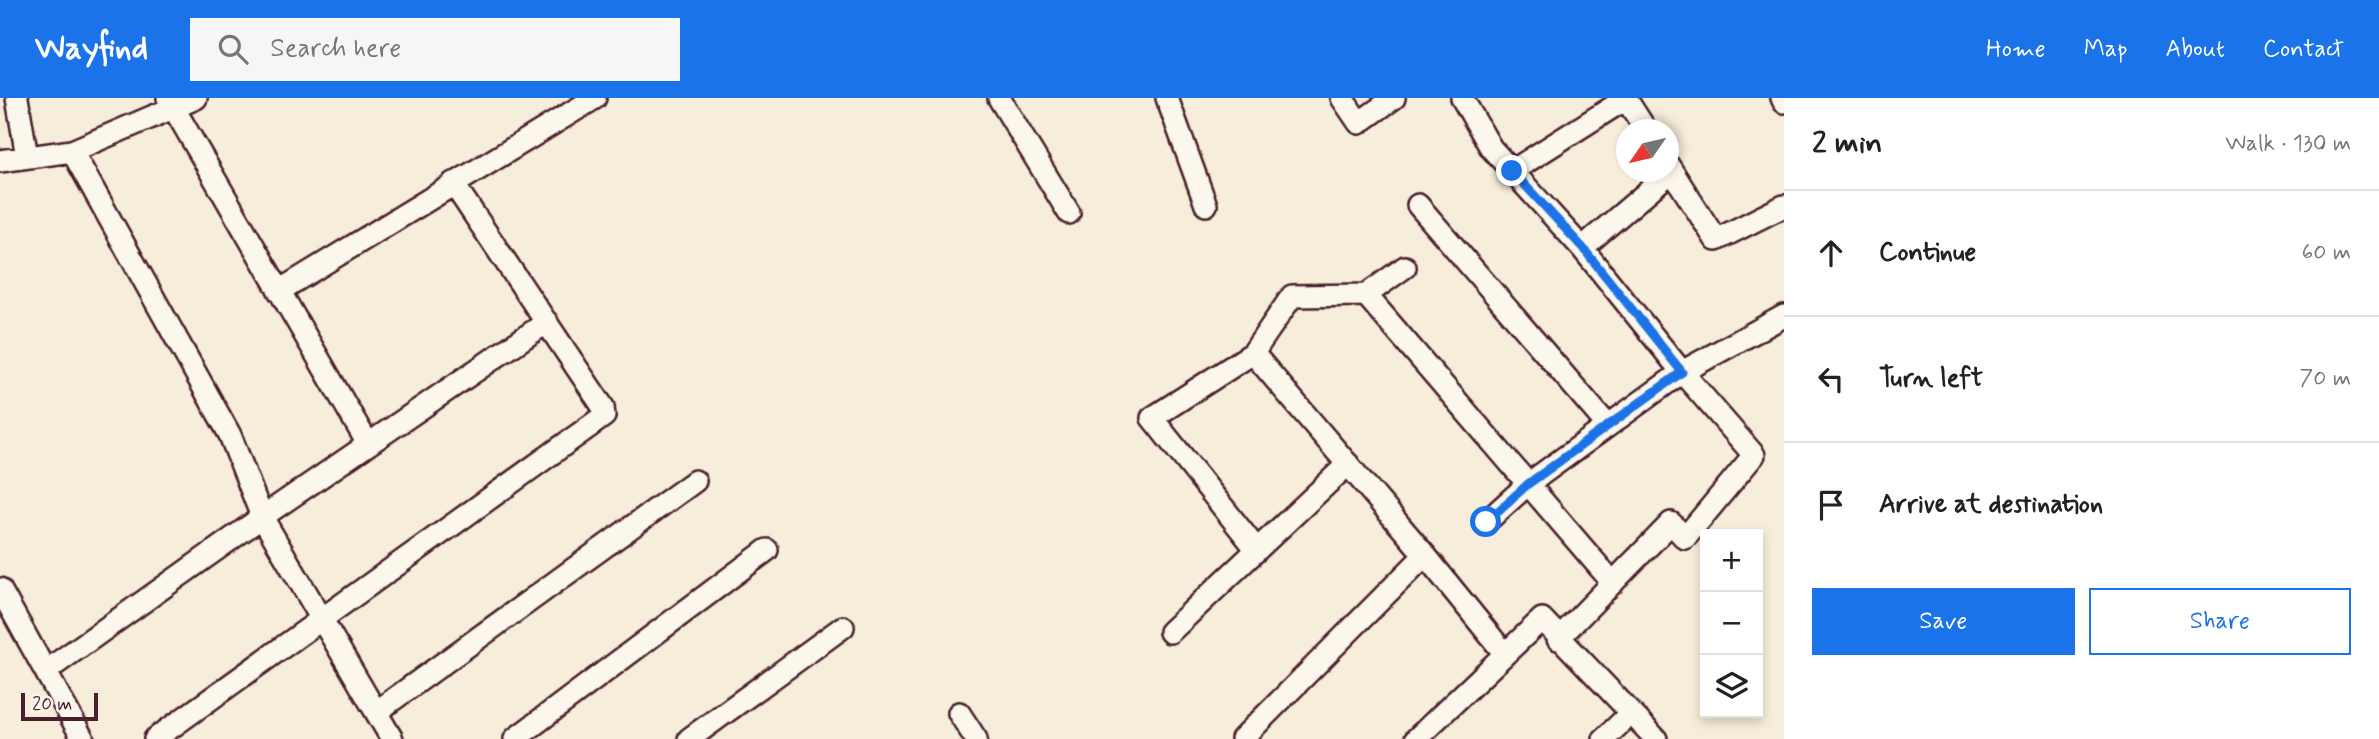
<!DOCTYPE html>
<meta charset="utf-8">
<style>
body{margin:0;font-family:Mynerve,sans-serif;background:#f6f6f6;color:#222}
.controls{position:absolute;right:21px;bottom:21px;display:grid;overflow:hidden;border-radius:0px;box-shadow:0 4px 10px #0003}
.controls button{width:63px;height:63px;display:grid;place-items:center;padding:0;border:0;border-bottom:2px solid #e0e0e0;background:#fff;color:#222;font:35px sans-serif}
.compass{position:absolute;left:1616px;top:21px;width:63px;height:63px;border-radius:50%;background:#fff;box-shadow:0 4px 10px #0003;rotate:236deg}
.scale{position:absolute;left:21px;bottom:18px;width:77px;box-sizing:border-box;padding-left:7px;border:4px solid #4a1f2b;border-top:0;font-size:19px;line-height:24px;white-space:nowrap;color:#4a1f2b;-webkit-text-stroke:5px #fbf7ec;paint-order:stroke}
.stop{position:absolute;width:21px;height:21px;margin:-16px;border:5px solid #1a73e8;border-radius:50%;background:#fff}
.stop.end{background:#1a73e8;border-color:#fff;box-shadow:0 2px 7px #0008}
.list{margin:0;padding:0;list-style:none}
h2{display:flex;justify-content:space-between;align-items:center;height:91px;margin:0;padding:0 28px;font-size:30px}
h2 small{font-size:23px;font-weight:400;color:#767676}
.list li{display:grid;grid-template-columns:46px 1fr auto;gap:21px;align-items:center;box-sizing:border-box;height:126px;padding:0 28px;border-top:2px solid #e0e0e0}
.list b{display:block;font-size:26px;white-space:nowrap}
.list em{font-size:23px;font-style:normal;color:#767676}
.actions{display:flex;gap:14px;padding:21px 28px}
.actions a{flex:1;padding:16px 0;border:2px solid #1a73e8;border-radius:0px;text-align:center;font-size:24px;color:#1a73e8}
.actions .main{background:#1a73e8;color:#fff}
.icon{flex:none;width:38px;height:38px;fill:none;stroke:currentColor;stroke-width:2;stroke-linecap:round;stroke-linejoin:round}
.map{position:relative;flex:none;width:1784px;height:641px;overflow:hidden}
header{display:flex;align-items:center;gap:42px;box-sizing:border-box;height:98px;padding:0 35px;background:#1a73e8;color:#fff}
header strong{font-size:33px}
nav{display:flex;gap:38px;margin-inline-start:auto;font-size:24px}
.search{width:490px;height:63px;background:#f6f6f6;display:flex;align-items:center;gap:18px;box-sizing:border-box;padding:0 24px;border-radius:0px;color:#767676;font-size:26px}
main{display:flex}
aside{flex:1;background:#fff}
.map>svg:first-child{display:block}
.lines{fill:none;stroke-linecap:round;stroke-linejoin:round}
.minor-casing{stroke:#4a1f2b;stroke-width:26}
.minor{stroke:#fbf7ec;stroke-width:21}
.route{stroke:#1a73e8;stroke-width:9}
</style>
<header>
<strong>Wayfind</strong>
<div class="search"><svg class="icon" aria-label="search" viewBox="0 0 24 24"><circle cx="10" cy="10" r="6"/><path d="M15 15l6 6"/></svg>Search here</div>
<nav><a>Home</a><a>Map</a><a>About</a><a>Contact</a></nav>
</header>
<main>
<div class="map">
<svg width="1784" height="641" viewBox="0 0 1784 641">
<rect width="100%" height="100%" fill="#f6edda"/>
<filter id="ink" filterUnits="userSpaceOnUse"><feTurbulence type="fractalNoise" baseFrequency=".0143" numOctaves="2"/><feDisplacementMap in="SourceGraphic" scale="14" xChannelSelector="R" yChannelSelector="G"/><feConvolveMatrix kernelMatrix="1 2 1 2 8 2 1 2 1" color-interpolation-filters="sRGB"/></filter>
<g filter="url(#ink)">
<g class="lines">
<g class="minor-casing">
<path id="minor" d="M17 0 27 59
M168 0 368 346
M999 0 1069 115
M1167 0 1206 107
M1342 0 1359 25 1394 0
M1462 0 1491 50 1582 150 1682 274 1754 357 1685 440 1671 425 1558 541
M1782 0 1784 4
M1626 1 1646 32
M72 53 230 337 262 419 376 614
M0 63 72 53 196 0
M1668 67 1716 142 1784 108
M1512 73 1627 0
M1418 107 1608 328
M1582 150 1672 73
M279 193 595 0
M1366 197 1405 169
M1253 255 1152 320 1257 452
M1486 424 1528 386 1682 274 1784 218
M0 491 83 641
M1170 534 1348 366
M1505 556 1425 457 1253 255 1292 198 1366 197 1613 485
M46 573 262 419 547 224
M959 615 976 641
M155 641 604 318 603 309 453 85
M392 641 376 614 695 383
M515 641 767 452
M689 641 843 529
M1242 641 1425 457
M1416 641 1542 521 1656 641
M1604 641 1631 615"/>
</g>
<use href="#minor" class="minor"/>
</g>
</g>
<g class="lines" filter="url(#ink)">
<path class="route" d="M1486 424 1528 386 1682 274 1583 150 1512 73"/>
</g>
</svg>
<div class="controls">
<button>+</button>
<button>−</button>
<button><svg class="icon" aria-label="layers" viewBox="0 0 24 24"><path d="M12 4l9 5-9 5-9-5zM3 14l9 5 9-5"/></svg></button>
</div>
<svg class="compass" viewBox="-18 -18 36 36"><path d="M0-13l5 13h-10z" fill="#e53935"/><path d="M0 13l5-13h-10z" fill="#767676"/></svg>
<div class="scale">20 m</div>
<div class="stop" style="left:1486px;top:424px"></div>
<div class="stop end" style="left:1512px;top:73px"></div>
</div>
<aside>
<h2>2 min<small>Walk · 130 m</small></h2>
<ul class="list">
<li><svg class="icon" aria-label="ahead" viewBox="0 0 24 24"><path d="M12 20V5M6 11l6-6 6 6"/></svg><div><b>Continue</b></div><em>60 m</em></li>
<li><svg class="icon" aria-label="left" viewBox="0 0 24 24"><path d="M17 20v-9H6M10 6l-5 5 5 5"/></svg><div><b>Turn left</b></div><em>70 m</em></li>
<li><svg class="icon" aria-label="arrive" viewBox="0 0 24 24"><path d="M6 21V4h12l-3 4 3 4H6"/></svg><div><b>Arrive at destination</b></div></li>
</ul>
<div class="actions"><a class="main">Save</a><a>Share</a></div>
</aside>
</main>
